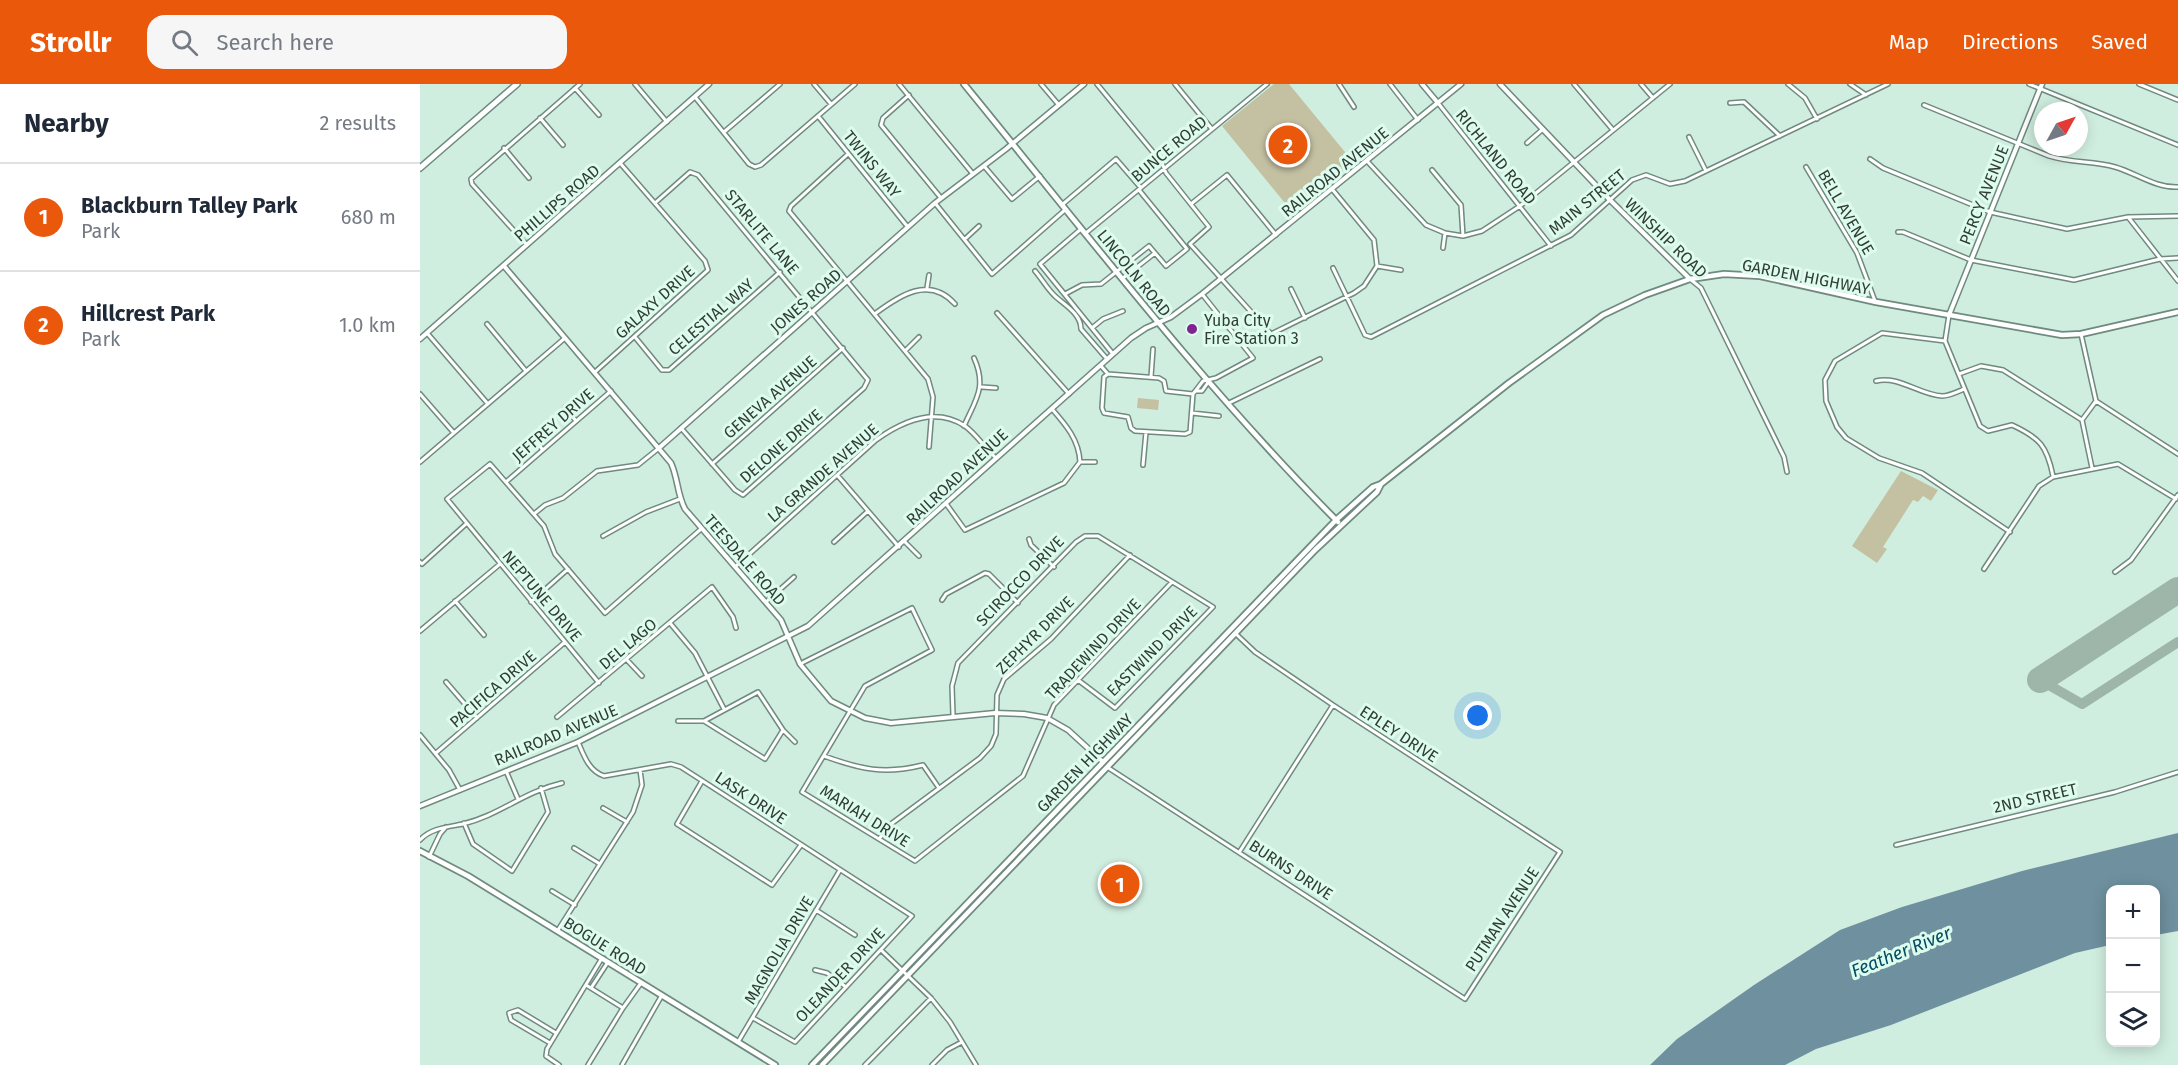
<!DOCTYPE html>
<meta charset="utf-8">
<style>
body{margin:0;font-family:"Fira Sans",sans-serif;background:#f6f6f7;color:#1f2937}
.controls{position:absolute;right:18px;bottom:18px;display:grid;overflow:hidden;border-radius:12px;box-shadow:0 3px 15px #0003}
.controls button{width:54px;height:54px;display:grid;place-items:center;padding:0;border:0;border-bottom:2px solid #e0e1e3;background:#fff;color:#1f2937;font:30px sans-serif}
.compass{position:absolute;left:1614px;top:18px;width:54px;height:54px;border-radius:50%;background:#fff;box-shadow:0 3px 15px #0003;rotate:50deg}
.you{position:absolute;left:1058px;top:632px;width:21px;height:21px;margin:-15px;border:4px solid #fff;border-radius:50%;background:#1a73e8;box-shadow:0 0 0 9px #1a73e833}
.badge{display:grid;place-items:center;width:39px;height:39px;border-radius:50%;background:#ea580c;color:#fff;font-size:20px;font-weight:700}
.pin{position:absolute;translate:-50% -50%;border:3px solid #fff;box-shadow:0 2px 6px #0006}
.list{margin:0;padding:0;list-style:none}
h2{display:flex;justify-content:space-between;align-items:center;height:78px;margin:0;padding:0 24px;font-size:26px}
h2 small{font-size:20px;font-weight:400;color:#747a83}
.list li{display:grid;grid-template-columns:39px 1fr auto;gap:18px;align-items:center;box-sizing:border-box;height:108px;padding:0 24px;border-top:2px solid #e0e1e3}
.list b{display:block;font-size:22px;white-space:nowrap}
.list p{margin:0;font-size:20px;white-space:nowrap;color:#747a83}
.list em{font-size:20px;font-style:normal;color:#747a83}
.icon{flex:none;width:33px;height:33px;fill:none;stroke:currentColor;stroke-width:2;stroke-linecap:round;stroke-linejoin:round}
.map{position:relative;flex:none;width:1758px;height:981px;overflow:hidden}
header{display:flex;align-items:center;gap:36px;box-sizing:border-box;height:84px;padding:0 30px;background:#ea580c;color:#fff}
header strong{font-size:28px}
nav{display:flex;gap:33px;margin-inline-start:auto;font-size:21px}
.search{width:420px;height:54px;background:#f6f6f7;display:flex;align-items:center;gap:15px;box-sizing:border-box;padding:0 21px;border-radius:18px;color:#747a83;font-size:22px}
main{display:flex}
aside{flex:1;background:#fff}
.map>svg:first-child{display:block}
.green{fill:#c4c1a3}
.water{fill:#6f909f}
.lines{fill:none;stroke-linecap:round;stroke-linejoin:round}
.taxiway{stroke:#9eb6aa;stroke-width:10}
.runway{stroke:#9eb6aa;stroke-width:26}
.minor-casing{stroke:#6f8a7e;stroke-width:6}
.tertiary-casing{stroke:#6f8a7e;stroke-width:7}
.secondary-casing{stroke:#6f8a7e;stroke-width:8}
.trunk-casing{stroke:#6f8a7e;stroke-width:8}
.minor{stroke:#fff;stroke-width:3}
.tertiary{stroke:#fff;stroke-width:4}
.secondary{stroke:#fff;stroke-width:4.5}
.trunk{stroke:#fff;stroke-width:5}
.poi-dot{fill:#7f2491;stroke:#ddfced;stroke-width:2}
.labels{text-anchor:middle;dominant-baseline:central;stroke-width:6;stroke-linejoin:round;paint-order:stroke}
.street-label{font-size:16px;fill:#313d37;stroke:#ddfced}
.poi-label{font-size:16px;fill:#313d37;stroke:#ddfced;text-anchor:start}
.water-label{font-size:18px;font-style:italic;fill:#034b63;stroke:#ddfced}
</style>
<header>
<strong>Strollr</strong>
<div class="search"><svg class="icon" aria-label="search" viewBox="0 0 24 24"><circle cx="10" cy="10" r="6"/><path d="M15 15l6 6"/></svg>Search here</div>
<nav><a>Map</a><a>Directions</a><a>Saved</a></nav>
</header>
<main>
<aside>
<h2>Nearby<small>2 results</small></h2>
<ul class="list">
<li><span class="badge">1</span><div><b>Blackburn Talley Park</b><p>Park</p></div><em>680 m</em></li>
<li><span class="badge">2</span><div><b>Hillcrest Park</b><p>Park</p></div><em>1.0 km</em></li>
</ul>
</aside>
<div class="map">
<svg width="1758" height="981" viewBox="0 0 1758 981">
<rect width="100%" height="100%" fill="#d0eee0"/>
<path class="green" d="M854 0H869L934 79 873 129 802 42Z
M718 314 739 316 738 326 717 324Z
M1481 387 1518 406 1511 417 1503 412 1498 418 1493 416 1463 463 1467 465 1457 479 1432 462Z"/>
<path class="water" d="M1758 749V847L1736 851V806H1690V861L1655 869 1471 941 1396 965 1365 981H1230L1257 955 1334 901 1420 846 1482 823 1602 787Z"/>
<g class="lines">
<path class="taxiway" d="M1620 596 1662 620 1758 558"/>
<path class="runway" d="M1620 596 1758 506"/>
<g class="minor-casing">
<path id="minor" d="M215 0 247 38
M394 0 411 20
M479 0 553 90
M621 0 638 20
M677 0 742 79 746 89 789 143 770 160 851 250 934 209 944 202 957 182 954 156 912 105
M755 0 791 44
M919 0 934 23
M970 0 998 36
M1154 0 1193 46
M1221 0 1233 14
M1368 0 1385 14 1397 35
M1430 0 1446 11
M1609 0 1758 61
M1719 0 1758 16
M155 4 179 31
M489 11 463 34 461 41 521 114
M275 13 329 80 335 83 341 81 435 0
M1018 19 1131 162
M1310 19 1324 18 1360 52
M1504 21 1629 72C1651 79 1673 77 1695 83 1716 89 1735 104 1758 103
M398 32 487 142
M120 34 143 61
M304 48 360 0
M1269 53 1286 87
M1107 59 1123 45
M84 64 109 94
M428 70 371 122 369 127 508 295 513 313 509 363
M1450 75 1463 84 1570 128 1647 145 1708 133 1758 132
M947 77 1006 141 1025 149 1043 152 1062 147 1100 122 1250 0
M564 82 592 115 620 92
M1386 83 1437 169 1455 217
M1012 86 1041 121 1043 152
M235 119 270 88 278 91 448 296 444 304 323 411 315 406 261 344
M515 119 572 190 646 125
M643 120 696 75 721 104
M771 120 807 91 856 151
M1708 133 1758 197
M661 145 620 180 693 270
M1478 148H1483L1551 176 1654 196 1740 175 1758 174
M666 149 847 0
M545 155 559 142
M107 161 52 100 51 95 160 0
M1023 164 1025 149
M957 182 981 186
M913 184 945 251 951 253 1151 151 1212 96 1226 91 1250 100 1265 97 1468 0
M615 187C622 195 628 206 636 213 645 221 661 230 661 245L687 275
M703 194 735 169
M1270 195 1281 204 1364 373 1367 388
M507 204 509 191
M871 205 885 234
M645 210 662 201 681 200 729 162 746 182 767 165 719 106
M456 229C479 212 509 191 535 220
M577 229 649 310
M1529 231 1525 257 1560 342 1568 347 1592 341C1620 354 1627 362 1633 392
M67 240 106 287
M672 244 683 235 703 227
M7 249 68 320
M1661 250 1676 317 1758 370
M215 253 242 286H249L360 188
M1525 257 1462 249 1415 277 1405 296 1406 317 1417 343 1426 354 1459 374 1502 389 1590 448
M486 266 499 253
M681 282 688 290 739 294 744 297 746 307 773 310 770 348 765 350 715 347 711 344 708 333 684 329 682 324 684 293 688 290
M175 288 288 186 285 177 200 79
M1539 290 1561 282 1583 286 1662 336
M731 293 733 265
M1456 297C1478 291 1500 311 1522 312 1529 312 1537 308 1544 305
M562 303 576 304
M776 307H782L789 297
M0 310 34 349
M773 310 783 297 796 294 833 274 782 210
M809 319 900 275
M145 323 156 337
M772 329 799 332
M544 342C556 315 567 303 554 274
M112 353 123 366
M0 378 145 254
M660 378H675
M292 380 423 264
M723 381 726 348
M1672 384 1662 336 1676 317
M418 392 479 463
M86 398 191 307
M527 421 545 446 644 399 660 378C659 356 646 341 632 325
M114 430 125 421 143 414 177 387 218 381 239 364
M183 452 226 428 260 415
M609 455 611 461 634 483
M484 457 499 472
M414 458 448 427
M0 478 2 480 46 440
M315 483 456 356C481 338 515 322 545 342 556 350 565 364 575 373
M1564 485 1619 402 1633 393 1698 380 1756 415
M1695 488 1711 476 1758 411
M522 516 526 510 565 489 569 490 598 519
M35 517 64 551
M111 518 148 485
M346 518 374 493
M250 539 275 569 304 625
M0 547 80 480
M207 576 222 592
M380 580 492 524 512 566 445 602 382 708 495 777 603 692 634 621 752 498
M26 598 57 634
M179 599 27 415 70 380 124 442 135 470 185 529 281 445
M533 631 532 602 538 579 656 458 665 452H678L793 523 695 624 658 596
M137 633 292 503 313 533 316 544
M258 637H284L345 675 363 646 338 608 284 637
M363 646 375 658
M0 651 29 686 40 706
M158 658C164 672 169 687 184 692L251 680 261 683 492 832 375 958 333 934
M16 669 145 558
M404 672C440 685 464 691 503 681L519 704
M687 683 1045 915 1140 768 913 621 835 568 816 550
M86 687 98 715
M282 697 257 740 352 801 381 761
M183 724 207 738
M44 739 53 760 92 787 128 728 121 704
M459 755 471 740 560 674 571 662 576 650 577 611 584 595 631 555 710 471
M0 756C11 744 28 743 43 740 80 731 103 708 142 699
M1476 761 1695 708 1758 688
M154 764 180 780
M820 767 913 621
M9 773 20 750 26 743
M132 807 155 821
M396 826 435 851
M138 846 213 728 222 701 220 686
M461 866 511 914 530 938 556 981
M395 886 407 889 426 903
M166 901 203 924 168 981
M171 904 188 878
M203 924 221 899
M318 958 420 786
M130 959 91 936 89 929 98 926 136 949
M139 981 126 972 127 965 182 874
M202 981 242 911
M445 981 511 914
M512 981 527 966 542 958"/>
</g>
<g class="tertiary-casing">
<path id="tertiary" d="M1002 0 1018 19
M1080 0 1190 116 1270 195
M84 182 251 379C258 394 257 410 265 425L361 536 380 580 411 617 445 634 471 639 575 629 604 630 627 634 648 646 683 678
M1529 231 1622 0
M0 255 289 0
M239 364 515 119 586 65 664 0
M0 722 158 658 388 542 711 254 726 244 751 233 782 210 1041 0"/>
</g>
<g class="secondary-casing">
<path id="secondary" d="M544 0C665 148 783 302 918 438
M0 767 48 792 355 981
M392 981 916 436 953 403 961 400 1089 299 1183 231 1225 211 1270 195 1304 190 1340 192 1456 218 1642 251 1661 250 1758 228
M402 981 895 466 957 408 961 400"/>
</g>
<g class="trunk-casing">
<path id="trunk" d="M0 84 97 0"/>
</g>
<use href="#minor" class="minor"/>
<use href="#tertiary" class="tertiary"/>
<use href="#secondary" class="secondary"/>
<use href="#trunk" class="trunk"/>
</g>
<circle class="poi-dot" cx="772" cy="245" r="6"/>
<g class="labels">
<g class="street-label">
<text transform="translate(749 65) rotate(-40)">BUNCE ROAD</text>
<text transform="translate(1076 73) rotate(51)">RICHLAND ROAD</text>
<text transform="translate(452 80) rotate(51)">TWINS WAY</text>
<text transform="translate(915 88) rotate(-39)">RAILROAD AVENUE</text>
<text transform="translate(1564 111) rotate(-68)">PERCY AVENUE</text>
<text transform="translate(1167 118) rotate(-39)">MAIN STREET</text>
<text transform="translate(137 119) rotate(-41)">PHILLIPS ROAD</text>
<text transform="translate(1426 128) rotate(60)">BELL AVENUE</text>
<text transform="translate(342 148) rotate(50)">STARLITE LANE</text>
<text transform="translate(1246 154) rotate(44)">WINSHIP ROAD</text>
<text transform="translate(714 189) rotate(51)">LINCOLN ROAD</text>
<text transform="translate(1386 193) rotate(11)">GARDEN HIGHWAY</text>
<text transform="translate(386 217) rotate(-41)">JONES ROAD</text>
<text transform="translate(235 218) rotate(-42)">GALAXY DRIVE</text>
<text transform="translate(291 233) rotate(-41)">CELESTIAL WAY</text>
<text transform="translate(350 313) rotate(-41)">GENEVA AVENUE</text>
<text transform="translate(133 341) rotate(-41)">JEFFREY DRIVE</text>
<text transform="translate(361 362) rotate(-41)">DELONE DRIVE</text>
<text transform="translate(403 389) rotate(-41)">LA GRANDE AVENUE</text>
<text transform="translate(537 393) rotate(-43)">RAILROAD AVENUE</text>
<text transform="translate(325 476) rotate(49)">TEESDALE ROAD</text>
<text transform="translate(600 497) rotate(-46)">SCIROCCO DRIVE</text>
<text transform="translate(122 512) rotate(50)">NEPTUNE DRIVE</text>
<text transform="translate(615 551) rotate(-45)">ZEPHYR DRIVE</text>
<text transform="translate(208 560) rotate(-40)">DEL LAGO</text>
<text transform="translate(673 565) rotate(-47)">TRADEWIND DRIVE</text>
<text transform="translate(732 567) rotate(-45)">EASTWIND DRIVE</text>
<text transform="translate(73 605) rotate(-41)">PACIFICA DRIVE</text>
<text transform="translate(979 650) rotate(33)">EPLEY DRIVE</text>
<text transform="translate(136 651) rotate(-23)">RAILROAD AVENUE</text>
<text transform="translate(665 679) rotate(-46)">GARDEN HIGHWAY</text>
<text transform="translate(331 714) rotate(33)">LASK DRIVE</text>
<text transform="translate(1615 714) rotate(-13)">2ND STREET</text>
<text transform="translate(445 732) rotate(32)">MARIAH DRIVE</text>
<text transform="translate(871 786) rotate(33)">BURNS DRIVE</text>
<text transform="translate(1082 835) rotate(-57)">PUTMAN AVENUE</text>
<text transform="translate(185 862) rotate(32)">BOGUE ROAD</text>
<text transform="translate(359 866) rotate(-60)">MAGNOLIA DRIVE</text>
<text transform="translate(420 891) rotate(-47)">OLEANDER DRIVE</text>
</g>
<g class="poi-label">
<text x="784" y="236">Yuba City<tspan x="784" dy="18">Fire Station 3</tspan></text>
</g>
<g class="water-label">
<text transform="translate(1481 868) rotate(-22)">Feather River</text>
</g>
</g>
</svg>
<div class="controls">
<button>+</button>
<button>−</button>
<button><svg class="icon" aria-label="layers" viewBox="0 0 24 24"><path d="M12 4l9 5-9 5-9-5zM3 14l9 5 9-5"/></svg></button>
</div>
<svg class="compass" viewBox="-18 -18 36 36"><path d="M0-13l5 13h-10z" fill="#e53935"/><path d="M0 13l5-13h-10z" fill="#747a83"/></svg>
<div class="you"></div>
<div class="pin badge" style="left:700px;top:800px">1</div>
<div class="pin badge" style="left:868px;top:61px">2</div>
</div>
</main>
